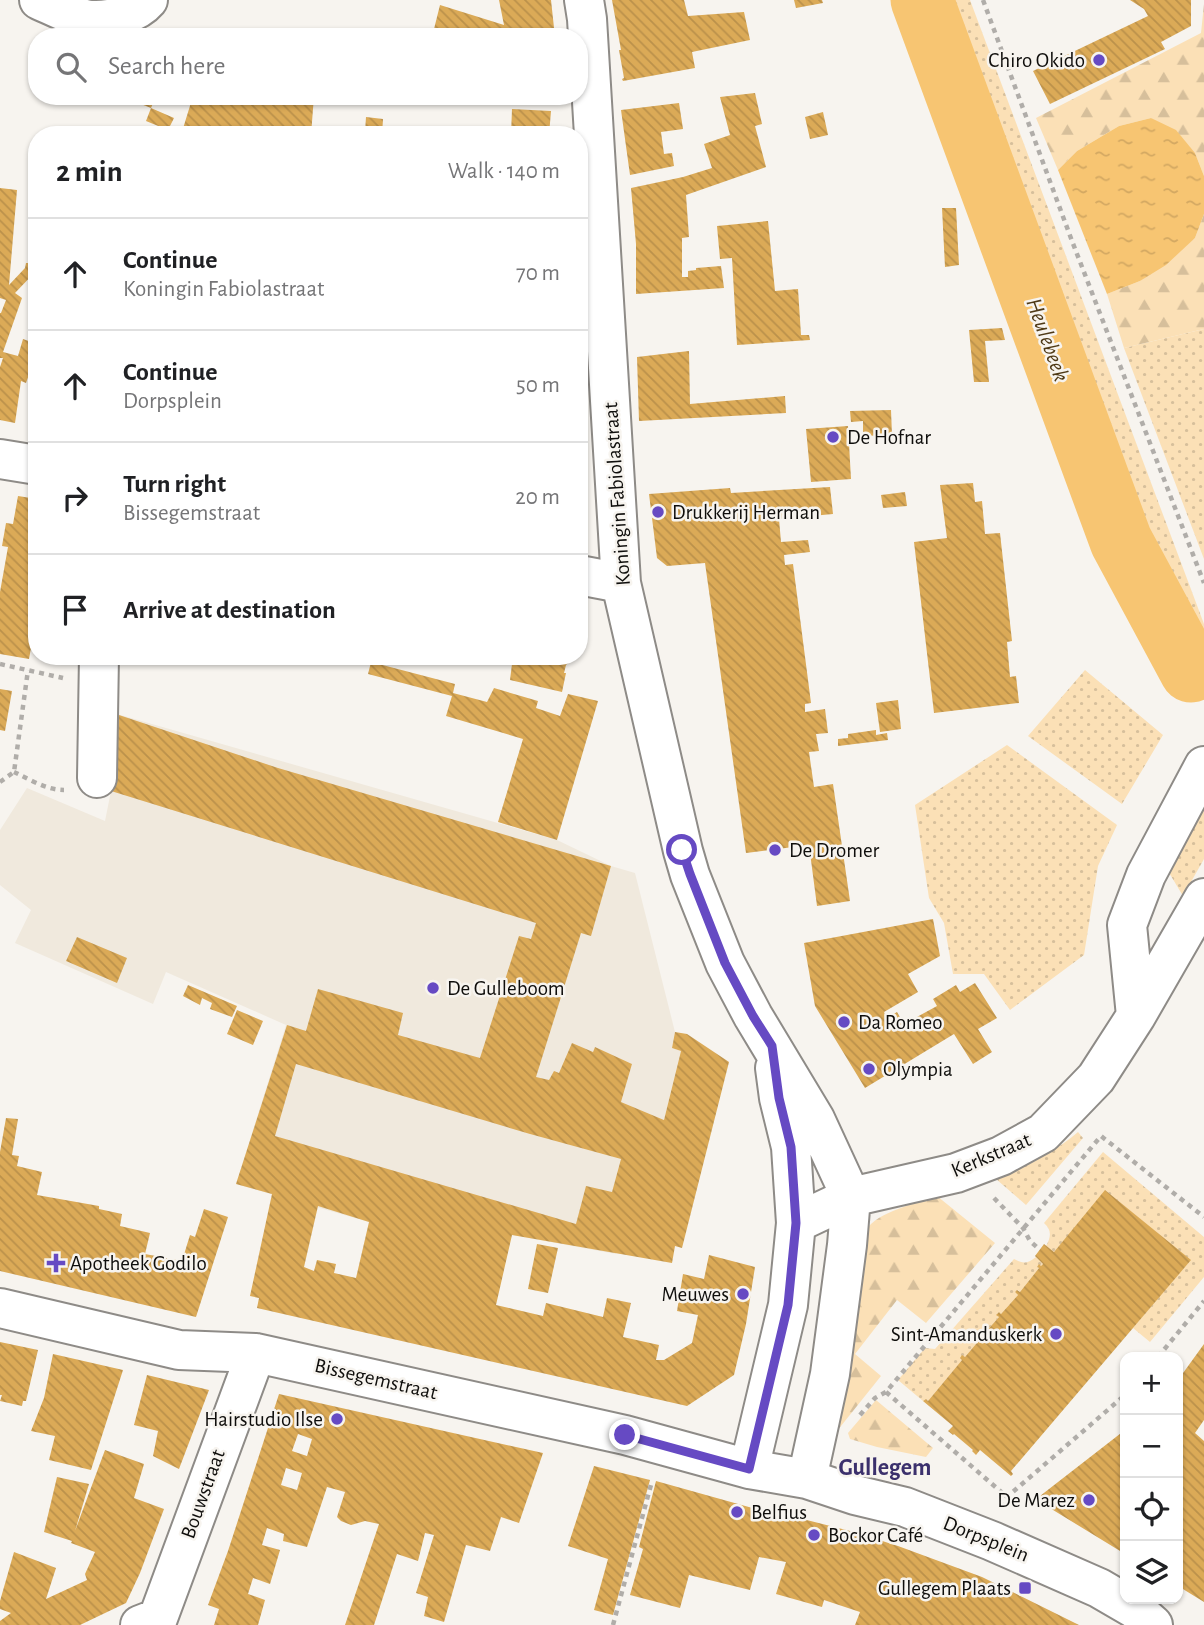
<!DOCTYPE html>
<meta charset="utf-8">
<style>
body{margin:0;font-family:"Alegreya Sans",sans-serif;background:#f2f2f2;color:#202124}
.controls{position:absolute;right:21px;bottom:21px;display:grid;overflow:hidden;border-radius:14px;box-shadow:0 2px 5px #0004}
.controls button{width:63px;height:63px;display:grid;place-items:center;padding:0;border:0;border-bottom:2px solid #e0e0e0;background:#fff;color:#202124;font:35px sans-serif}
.stop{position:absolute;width:21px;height:21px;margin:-16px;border:5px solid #664ac3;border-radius:50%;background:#fff}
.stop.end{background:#664ac3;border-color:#fff;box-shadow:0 2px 7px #0008}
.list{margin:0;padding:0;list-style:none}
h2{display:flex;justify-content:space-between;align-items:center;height:91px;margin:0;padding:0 28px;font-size:30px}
h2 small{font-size:23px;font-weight:400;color:#757577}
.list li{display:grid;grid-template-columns:46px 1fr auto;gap:21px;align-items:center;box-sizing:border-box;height:112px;padding:0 28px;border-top:2px solid #e0e0e0}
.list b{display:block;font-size:26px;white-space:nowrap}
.list p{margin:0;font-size:23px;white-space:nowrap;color:#757577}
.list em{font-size:23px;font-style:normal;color:#757577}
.icon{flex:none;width:38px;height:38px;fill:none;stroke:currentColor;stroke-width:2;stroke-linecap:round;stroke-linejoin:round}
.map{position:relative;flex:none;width:1204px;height:1625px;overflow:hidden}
.search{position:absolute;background:#fff;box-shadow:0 2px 5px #0004;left:28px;top:28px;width:560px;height:77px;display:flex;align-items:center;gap:18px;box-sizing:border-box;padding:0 24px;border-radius:28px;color:#757577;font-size:26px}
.panel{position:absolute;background:#fff;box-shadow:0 2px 5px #0004;left:28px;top:126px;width:560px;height:539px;border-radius:28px}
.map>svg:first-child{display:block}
.built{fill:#f0e9dd}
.grass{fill:url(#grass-dots)}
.forest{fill:url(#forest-firs)}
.water{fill:url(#water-ripples)}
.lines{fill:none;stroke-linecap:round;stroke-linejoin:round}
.river{stroke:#f7c572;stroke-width:63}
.building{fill:url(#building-back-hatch);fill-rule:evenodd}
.minor-casing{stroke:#8e8b87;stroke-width:42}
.path{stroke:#b0ada9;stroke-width:4.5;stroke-dasharray:5 5;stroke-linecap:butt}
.minor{stroke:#fff;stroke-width:38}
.route{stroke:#664ac3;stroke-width:9}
.poi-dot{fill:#664ac3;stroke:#f7f4ef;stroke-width:2.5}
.labels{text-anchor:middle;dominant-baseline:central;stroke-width:5;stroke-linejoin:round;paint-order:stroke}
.poi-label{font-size:21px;fill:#0f0e0c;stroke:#f7f4ef;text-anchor:start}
.street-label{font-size:21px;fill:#0f0e0c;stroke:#f7f4ef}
.water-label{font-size:23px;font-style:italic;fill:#4f3a17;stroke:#f7f4ef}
.quarter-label{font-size:24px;font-weight:bold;fill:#3b306c;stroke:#f7f4ef}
</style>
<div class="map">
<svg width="1204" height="1625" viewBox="0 0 1204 1625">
<defs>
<pattern id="grass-dots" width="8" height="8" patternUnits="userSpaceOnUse" patternTransform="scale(1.75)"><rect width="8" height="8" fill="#fbe0b6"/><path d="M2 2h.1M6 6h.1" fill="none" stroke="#d6bf9b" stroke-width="1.8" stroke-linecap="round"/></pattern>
<pattern id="forest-firs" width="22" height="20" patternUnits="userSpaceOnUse" patternTransform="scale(1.75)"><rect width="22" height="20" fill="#fbe0b6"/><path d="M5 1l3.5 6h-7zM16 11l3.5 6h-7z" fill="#d6bf9b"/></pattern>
<pattern id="water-ripples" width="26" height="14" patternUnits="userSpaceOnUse" patternTransform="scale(1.75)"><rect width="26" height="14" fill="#f7c572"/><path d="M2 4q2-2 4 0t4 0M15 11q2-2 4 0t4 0" fill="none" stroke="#d3a862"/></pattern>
<pattern id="building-back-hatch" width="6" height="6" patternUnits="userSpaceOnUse" patternTransform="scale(1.75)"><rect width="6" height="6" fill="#dbaa57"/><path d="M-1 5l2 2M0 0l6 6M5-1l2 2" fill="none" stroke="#bb914b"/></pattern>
</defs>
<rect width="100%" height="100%" fill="#f7f4ef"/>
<path class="built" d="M110 712 557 840 611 866 635 873 675 1032 672 1048 681 1051 664 1120 621 1102 632 1064 595 1047 593 1052 559 1073 530 1134 621 1159 612 1192 621 1233 616 1254 452 1224 383 1226 236 1184 286 1025 166 972 153 1004 15 943 31 910 0 885V830L27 788 105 821 111 791Z"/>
<path class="grass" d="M948 0H970L1204 624V663L1196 652 1073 344 1041 238 979 69Z
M1204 329V559L1124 348Z
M1085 670 1163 735 1122 804 1028 736Z
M1007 745 1117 825 1098 866 1084 955 1010 1010 984 974H953L944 923 929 898 915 805Z
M1204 806V859L1183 896 1168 871Z
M1078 1132 1083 1138 1026 1205 996 1179C1026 1167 1053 1153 1078 1132Z
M1103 1152 1204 1237V1277L1150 1342 1133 1328 1190 1260 1106 1191 1054 1252 1046 1246C1051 1237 1052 1230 1044 1223Z
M1036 1257 1043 1264 1041 1266 1039 1265 1037 1267 1039 1268 1020 1292 1018 1290 1015 1292 1018 1295 1001 1314 999 1312 997 1314 999 1317 983 1335 980 1334 979 1336 981 1338 965 1357 962 1356V1360L928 1401 926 1399 923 1401 898 1380 925 1348 935 1349 1014 1259C1023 1264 1027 1264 1036 1257Z"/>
<path class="forest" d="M1204 4V176L1195 153 1151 118 1119 126 1077 151 1058 170 1036 118 1201 33Z
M1204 214V329L1124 348 1107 294 1140 281 1195 238Z
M937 1196 995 1243 926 1323 897 1300 855 1354 881 1376 837 1431 866 1230C877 1212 917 1203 937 1196Z
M876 1400 933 1448 926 1457 877 1447 850 1439 848 1433Z"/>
<path class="water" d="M1151 118 1176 130 1195 153 1204 176V214L1195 238 1166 265 1140 281 1107 294 1058 170 1077 151 1119 126Z"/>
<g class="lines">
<path class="river" d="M922 0 1121 541 1191 671"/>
</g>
<path class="building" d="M499 0H551L555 37H432L440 5 504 25Z
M612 0H684L688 16 744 12 750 40 692 52 695 68 623 81 622 79 624 78 619 50H621Z
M794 0H822L823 3 796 8Z
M1130 0H1191V26L1161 42 1165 49 1050 104 1033 71 1148 16 1144 9Z
M755 93 762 124 755 126 766 167 686 195 689 237 682 238V277H688V271L696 270V268L721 266 724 288 636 294V244L631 188 683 177 712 168 704 144 730 135 720 97Z
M104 96H156L151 108 128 99 126 105Z
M193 96H314L311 135H181Z
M679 103 683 129 661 132 664 154 672 153 674 166 630 175 621 110Z
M151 108 174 118 168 130 146 121Z
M512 109 551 111 549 135H511Z
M823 112 828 135 810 139 805 117Z
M366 117 383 119 382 135H343V131L365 132Z
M0 188 17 190 9 285 25 268 26 263H35L37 265V270L15 293 22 298 3 352 18 356 23 339 37 344V352L26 383 21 381 15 423 0 420V367L3 358H0V313H1L6 300 0 298Z
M942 208H956L959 265 945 267Z
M768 221 775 291 798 289 801 335H809L810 340 737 345 732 258 720 259 717 226Z
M1002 328 1005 340 985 341 989 382H974L969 330Z
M689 351 690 404 785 396 786 413 639 421 637 357Z
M36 396H37V430L29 428Z
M891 410 892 435 863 436V421L851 422 850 411Z
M848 426 851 479 811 482 806 429Z
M973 483 975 502 982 501 985 534 1000 533 1012 641 1007 642 1010 677 1016 676 1019 703 934 713 914 542 947 538 940 485Z
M830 487 833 514 779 519 781 542 808 540 810 552 784 555 785 565 793 564 811 703 805 704V712L825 709 828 733 816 734 819 751 809 752 814 787 833 784 850 901 817 906 809 845 746 853 705 563 667 566 657 558 649 494 730 488 731 493Z
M905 492 907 506 883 508 881 495Z
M18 496 37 499V615L29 659 0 654V592L8 547 2 546 6 523 13 524Z
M513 656H574L566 665 564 673H566L562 692 510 680Z
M371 662 455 684 453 693 487 702 494 688 538 701 536 708 560 716 568 694 598 701 557 840 498 822 523 739 446 716 452 696 368 674Z
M0 689 12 691 5 731 0 730Z
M898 700 901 729 880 732 876 703Z
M110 712 278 768 611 866 591 936 581 933 536 1077 549 1080 554 1071 559 1073 572 1043 593 1052 595 1047 632 1064 621 1102 664 1120 681 1051 672 1048 675 1032 687 1034 729 1062 682 1248 675 1246 672 1263 512 1235 496 1305 543 1316 546 1303 603 1317 607 1298 631 1303 623 1337 659 1345 656 1360H664L692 1343 698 1315 677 1311 683 1274 704 1279 709 1255 755 1267 746 1324 734 1375 687 1406 257 1308 259 1298 250 1296 272 1194 236 1184 287 1025 306 1031 318 989 403 1013 398 1035 480 1058 519 936 531 939 536 923 111 791ZM296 1064 530 1134 621 1159 612 1192 586 1186 576 1224 275 1136ZM318 1206 369 1222 356 1278 334 1273 336 1264 317 1260 314 1271 304 1267Z
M876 730V735L887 733 888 740 838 746V739L848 738V734Z
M933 919 940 956 908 974 918 992 884 1012 887 1018 897 1012 904 1024 937 1006 933 999 956 985 960 992 975 983 997 1018 978 1029 992 1052 973 1064 954 1034 865 1088 815 1006 804 943Z
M77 937 127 958 117 983 66 961Z
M188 985 237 1006 232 1017 210 1009 212 1003 202 998 200 1005 183 996Z
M237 1010 263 1021 253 1045 227 1034Z
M6 1118 18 1119 12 1155 19 1156 17 1166 42 1172 37 1195 99 1206V1209L122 1214 120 1226 150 1233 145 1254 182 1261 190 1235 195 1237 204 1209 228 1217 196 1317 0 1271V1152Z
M1105 1190 1191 1260 1011 1471 1013 1474 1011 1476 980 1450 976 1455 972 1451 973 1450 954 1434 953 1435 948 1431 953 1426 923 1401 926 1399 928 1401 962 1360 960 1358 962 1355 965 1357 981 1338 979 1336 981 1333 983 1335 999 1317 996 1315 999 1312 1001 1314 1018 1295 1015 1292 1017 1290 1020 1292 1039 1268 1037 1267 1039 1264 1041 1266 1043 1264 1035 1256 1044 1244 1054 1252Z
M537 1244 558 1248 548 1293 528 1289Z
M0 1342 38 1350 26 1401H23L22 1406 0 1401 2 1395H0Z
M1204 1344V1420L1195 1433 1204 1441V1602L1178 1586V1380Z
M53 1354 123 1370 91 1470 49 1460 55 1436 31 1431 44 1398Z
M147 1375 209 1390 179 1469 153 1456 158 1431 134 1425Z
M279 1394 543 1453 519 1523 501 1517 490 1551 466 1545 444 1622 424 1616 428 1597 416 1593 434 1535 425 1533 418 1561 397 1554 374 1625H345L379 1524 365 1521 351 1525 341 1521 337 1517 345 1492 327 1487 307 1547 283 1541 284 1534 267 1528 262 1545 280 1550 270 1584 253 1578 248 1594 265 1600 258 1625H214L219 1609 208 1605 228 1551ZM298 1434 312 1439 307 1456 292 1451ZM286 1468 302 1473 297 1490 281 1485Z
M1125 1430V1554L1040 1502V1496Z
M105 1450 144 1464 134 1498 164 1509 140 1573 126 1603 80 1625H0V1621L11 1613 0 1609V1601L14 1552 56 1568 46 1599 87 1580 85 1574 95 1552 71 1543 72 1541 44 1532 57 1477 89 1484 75 1531Z
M594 1466 650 1480 613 1615 594 1610 608 1559 568 1546Z
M656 1481 770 1513 787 1515 854 1532 898 1546 982 1577 1079 1625H855L860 1612 824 1600 822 1607 776 1594 786 1562 759 1557 750 1590 689 1575 680 1608 630 1595 643 1549 639 1547Z"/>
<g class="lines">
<g class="minor-casing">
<path id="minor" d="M39 0C51 5 80 20 92 20 110 21 136 14 148 0
M584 0 587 19 621 583 683 851 690 875 725 963 753 1016 815 1119 851 1197 847 1245 830 1374 807 1479
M0 459 37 465
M579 575 621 583
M97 778 99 656
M1136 1016 1127 925 1146 875 1204 766
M796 1223 851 1197 956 1173 1001 1156 1043 1133 1096 1078 1136 1016 1204 898
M0 1308 179 1350 256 1353 625 1435 749 1469 807 1479 855 1495 905 1507 992 1541 1099 1588 1135 1609 1153 1625
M749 1469 788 1305 796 1223 791 1147 779 1098 775 1068
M140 1625 158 1618 256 1353"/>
</g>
<path class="path" d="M983 0 1072 241 1204 583
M0 664 63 678
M14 772C29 779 46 790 64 790
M0 782 14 772 28 670
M994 1198 1023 1228 1030 1241 1040 1250
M1158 1357 1204 1301
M886 1392 1007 1497
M860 1415 875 1398 886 1392 1101 1136 1204 1217
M1003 1508 1007 1497 1125 1395
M613 1625 652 1481"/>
<use href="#minor" class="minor"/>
</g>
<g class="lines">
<path class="route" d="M625 1435 749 1469 788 1305 796 1223 791 1147 779 1098 772 1046 753 1016 725 963 690 874 682 850"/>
</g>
<g class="poi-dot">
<circle cx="1099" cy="60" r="7"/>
<circle cx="833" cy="437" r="7"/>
<circle cx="658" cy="512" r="7"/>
<circle cx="775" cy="850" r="7"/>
<circle cx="433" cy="988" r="7"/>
<circle cx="844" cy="1022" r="7"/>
<circle cx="869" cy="1069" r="7"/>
<path d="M52.5 1252.5h7v7h7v7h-7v7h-7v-7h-7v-7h7z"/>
<circle cx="743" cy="1294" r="7"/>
<circle cx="1056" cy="1334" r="7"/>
<circle cx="337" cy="1419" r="7"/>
<circle cx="1089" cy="1500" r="7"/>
<circle cx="737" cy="1512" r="7"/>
<circle cx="814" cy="1535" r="7"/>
<rect x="1018" y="1581" width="14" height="14" rx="3.5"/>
</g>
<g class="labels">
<g class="poi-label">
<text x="1085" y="60" text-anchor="end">Chiro Okido</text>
<text x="847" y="437">De Hofnar</text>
<text x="672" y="512">Drukkerij Herman</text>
<text x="789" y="850">De Dromer</text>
<text x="447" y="988">De Gulleboom</text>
<text x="858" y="1022">Da Romeo</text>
<text x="883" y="1069">Olympia</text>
<text x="70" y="1263">Apotheek Godilo</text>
<text x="729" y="1294" text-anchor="end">Meuwes</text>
<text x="1042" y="1334" text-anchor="end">Sint-Amanduskerk</text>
<text x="323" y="1419" text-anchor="end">Hairstudio Ilse</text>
<text x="1075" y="1500" text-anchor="end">De Marez</text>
<text x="751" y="1512">Belfius</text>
<text x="828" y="1535">Bockor Café</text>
<text x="1011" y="1588" text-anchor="end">Gullegem Plaats</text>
</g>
<g class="street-label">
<text transform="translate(617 494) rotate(-94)">Koningin Fabiolastraat</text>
<text transform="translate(991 1155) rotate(-23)">Kerkstraat</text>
<text transform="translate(376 1379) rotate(13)">Bissegemstraat</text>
<text transform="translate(203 1494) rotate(-70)">Bouwstraat</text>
<text transform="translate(986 1539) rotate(22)">Dorpsplein</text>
</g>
<g class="water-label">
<text transform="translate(1047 340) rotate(70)">Heulebeek</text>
</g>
<g class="quarter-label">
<text x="885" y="1468">Gullegem</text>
</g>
</g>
</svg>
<div class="controls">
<button>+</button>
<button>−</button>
<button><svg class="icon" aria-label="locate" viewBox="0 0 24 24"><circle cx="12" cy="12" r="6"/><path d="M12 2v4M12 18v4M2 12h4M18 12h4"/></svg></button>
<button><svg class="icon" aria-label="layers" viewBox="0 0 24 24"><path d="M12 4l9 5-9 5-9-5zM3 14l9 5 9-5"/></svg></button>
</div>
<div class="stop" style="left:682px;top:850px"></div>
<div class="stop end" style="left:625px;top:1435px"></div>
<div class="search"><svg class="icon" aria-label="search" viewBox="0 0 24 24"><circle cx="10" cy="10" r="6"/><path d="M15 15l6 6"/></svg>Search here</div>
<section class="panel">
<h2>2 min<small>Walk · 140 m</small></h2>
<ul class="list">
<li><svg class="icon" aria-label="ahead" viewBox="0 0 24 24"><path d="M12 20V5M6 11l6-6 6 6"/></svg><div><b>Continue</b><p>Koningin Fabiolastraat</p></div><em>70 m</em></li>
<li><svg class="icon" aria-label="ahead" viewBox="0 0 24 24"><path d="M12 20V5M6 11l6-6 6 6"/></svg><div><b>Continue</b><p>Dorpsplein</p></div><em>50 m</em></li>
<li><svg class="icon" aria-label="right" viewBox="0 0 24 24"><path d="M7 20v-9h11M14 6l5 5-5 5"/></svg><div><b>Turn right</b><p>Bissegemstraat</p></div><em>20 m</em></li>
<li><svg class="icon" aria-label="arrive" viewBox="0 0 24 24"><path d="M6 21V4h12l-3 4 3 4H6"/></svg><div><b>Arrive at destination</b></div></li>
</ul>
</section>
</div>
